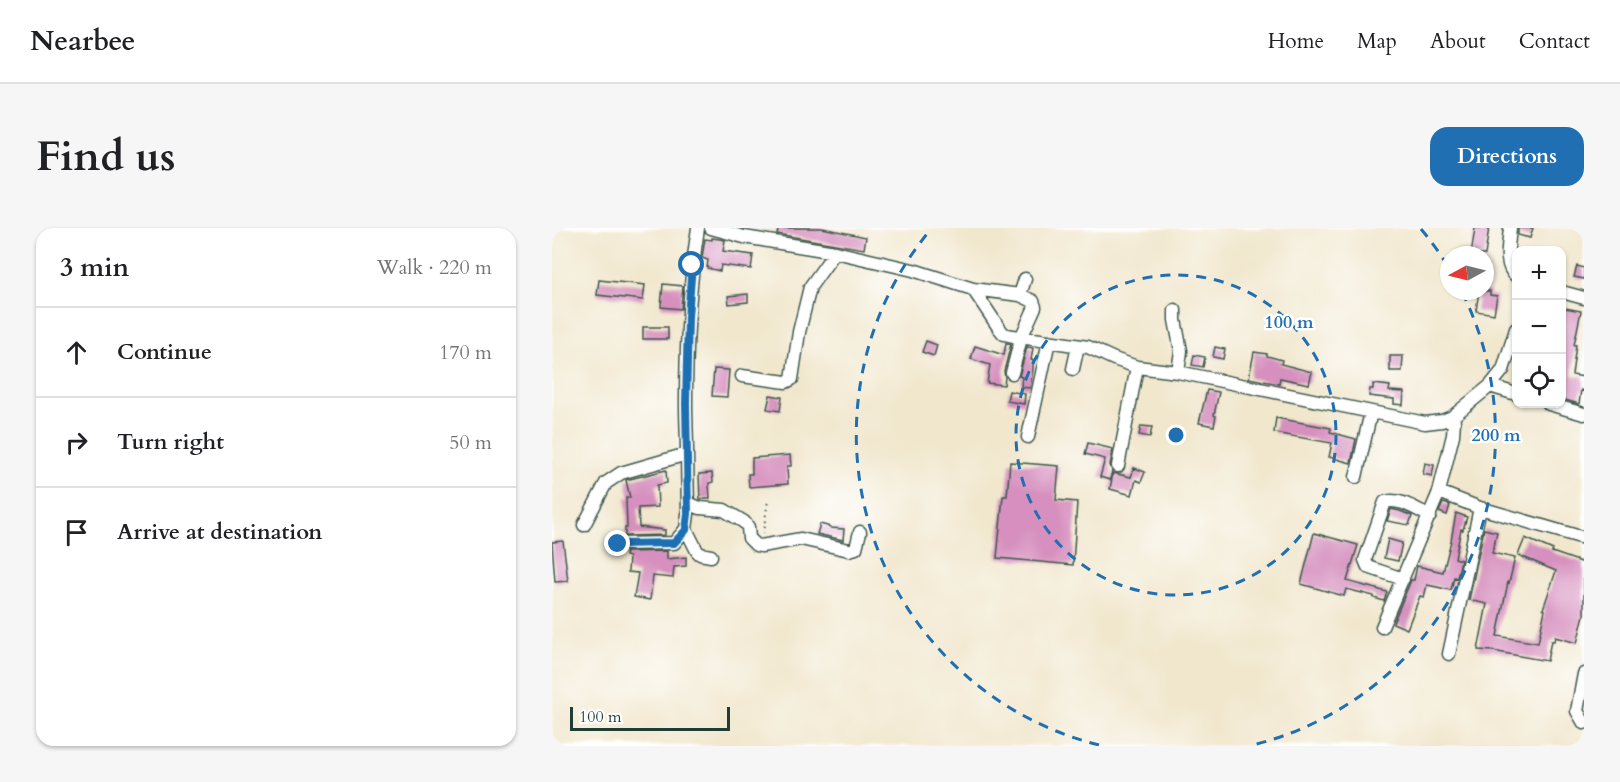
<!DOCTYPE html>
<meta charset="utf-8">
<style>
body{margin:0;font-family:Cardo,serif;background:#f6f6f6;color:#202124}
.controls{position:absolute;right:18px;top:18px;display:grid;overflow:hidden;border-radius:12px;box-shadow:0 2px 4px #0004}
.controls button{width:54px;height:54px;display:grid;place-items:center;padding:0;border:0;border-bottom:2px solid #e0e0e0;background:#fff;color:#202124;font:30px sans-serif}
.compass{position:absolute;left:888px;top:18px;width:54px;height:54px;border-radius:50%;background:#fff;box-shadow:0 2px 4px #0004;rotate:263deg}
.scale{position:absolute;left:18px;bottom:15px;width:160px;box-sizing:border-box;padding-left:6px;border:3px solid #1f3d34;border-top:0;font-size:16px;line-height:21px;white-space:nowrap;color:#1f3d34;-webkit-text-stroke:4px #fff;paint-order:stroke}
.stop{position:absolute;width:18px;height:18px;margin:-14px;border:4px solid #1f6fb2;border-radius:50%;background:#fff}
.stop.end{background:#1f6fb2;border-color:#fff;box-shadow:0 2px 6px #0008}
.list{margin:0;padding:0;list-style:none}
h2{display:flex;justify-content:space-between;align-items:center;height:78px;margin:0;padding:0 24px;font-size:26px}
h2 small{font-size:20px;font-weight:400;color:#757577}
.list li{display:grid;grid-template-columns:39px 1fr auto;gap:18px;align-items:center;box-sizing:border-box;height:90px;padding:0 24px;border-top:2px solid #e0e0e0}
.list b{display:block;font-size:22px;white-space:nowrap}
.list em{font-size:20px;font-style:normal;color:#757577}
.icon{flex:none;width:33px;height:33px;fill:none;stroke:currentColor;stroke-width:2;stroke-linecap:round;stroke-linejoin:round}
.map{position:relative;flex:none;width:1032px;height:518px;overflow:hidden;border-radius:18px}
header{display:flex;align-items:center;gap:36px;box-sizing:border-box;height:84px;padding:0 30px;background:#fff;border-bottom:2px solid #e0e0e0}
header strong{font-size:28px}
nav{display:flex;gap:33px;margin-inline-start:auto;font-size:21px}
.intro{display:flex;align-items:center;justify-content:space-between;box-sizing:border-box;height:144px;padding:0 36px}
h1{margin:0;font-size:42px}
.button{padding:15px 27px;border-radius:18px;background:#1f6fb2;color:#fff;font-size:21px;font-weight:700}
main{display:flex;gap:36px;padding:0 36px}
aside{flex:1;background:#fff;border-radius:18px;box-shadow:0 2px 4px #0004}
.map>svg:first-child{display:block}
.building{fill:#d68fbe}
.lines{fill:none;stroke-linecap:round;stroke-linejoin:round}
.minor-casing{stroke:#3e564b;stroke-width:15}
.path{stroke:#3e564b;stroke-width:2;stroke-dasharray:1.5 4.5;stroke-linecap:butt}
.minor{stroke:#fff;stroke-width:12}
.route{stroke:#1f6fb2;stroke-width:8}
.ring{fill:none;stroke:#1f6fb2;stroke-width:3;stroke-dasharray:10 8}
.centre{fill:#1f6fb2;stroke:#fff;stroke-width:3}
.ring-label{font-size:18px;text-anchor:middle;font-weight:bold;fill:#1f6fb2;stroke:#fff;stroke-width:5;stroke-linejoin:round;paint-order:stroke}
</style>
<header>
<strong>Nearbee</strong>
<nav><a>Home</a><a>Map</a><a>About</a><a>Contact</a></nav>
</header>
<div class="intro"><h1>Find us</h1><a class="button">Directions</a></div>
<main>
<aside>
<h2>3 min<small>Walk · 220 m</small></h2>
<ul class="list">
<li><svg class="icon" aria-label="ahead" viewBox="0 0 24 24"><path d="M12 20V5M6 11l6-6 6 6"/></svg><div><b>Continue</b></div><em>170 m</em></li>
<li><svg class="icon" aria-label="right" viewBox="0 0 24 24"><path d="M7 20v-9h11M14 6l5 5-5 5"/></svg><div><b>Turn right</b></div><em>50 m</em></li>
<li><svg class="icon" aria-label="arrive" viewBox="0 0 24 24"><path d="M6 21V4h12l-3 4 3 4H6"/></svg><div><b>Arrive at destination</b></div></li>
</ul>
</aside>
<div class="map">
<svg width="1032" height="518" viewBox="0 0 1032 518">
<rect width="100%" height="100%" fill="#fff"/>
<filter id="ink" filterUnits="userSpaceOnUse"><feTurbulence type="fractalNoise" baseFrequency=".0167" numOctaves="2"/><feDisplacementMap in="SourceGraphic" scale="12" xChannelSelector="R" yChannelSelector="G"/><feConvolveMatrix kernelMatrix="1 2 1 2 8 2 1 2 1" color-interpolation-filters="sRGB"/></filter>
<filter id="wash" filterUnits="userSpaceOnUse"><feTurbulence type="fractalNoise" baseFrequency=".008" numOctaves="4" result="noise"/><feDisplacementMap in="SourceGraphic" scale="24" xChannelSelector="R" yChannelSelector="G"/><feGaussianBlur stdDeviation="1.35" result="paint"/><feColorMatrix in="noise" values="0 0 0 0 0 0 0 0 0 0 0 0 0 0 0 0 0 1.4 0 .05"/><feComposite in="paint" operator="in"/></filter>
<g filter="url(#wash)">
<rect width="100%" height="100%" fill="#f1e7cd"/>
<g id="blocks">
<path class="building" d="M227 0H270L314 9 312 21 225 6Z
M923 0H937L933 27H919Z
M966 0H981L978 10 966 7Z
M160 10 173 12 171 23 201 27 199 41 169 37 168 43 155 40 156 32 150 30 153 11 160 12Z
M1025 38 1032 40V51L1022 49Z
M47 52 93 57 91 72 45 67Z
M111 56 131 58 129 81 109 79Z
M927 63H938V67L945 68 942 86 924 83Z
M196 66V74L177 76 176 68Z
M1013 80 1029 83 1022 117H1024L1020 147 1032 149V163L1029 162 1027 176 1010 171V99Z
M91 99H116V111H91Z
M374 113 385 117 382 128 370 124Z
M454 115 459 116 452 143 453 149 452 157 435 155 438 137 419 131 423 118 452 127Z
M475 119 481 120 479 132H481V141L478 160 469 159 470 149 467 148Z
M663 119 673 121 671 131 661 129Z
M702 124 715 126V128L730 132 729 136 760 144 757 156 728 150 727 156 697 150Z
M642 127 653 129 651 139 640 137Z
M838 128H851L850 143H838Z
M162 141 177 142 175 169 160 168Z
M821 156 838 158 837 163 852 164 851 177 842 176V171L817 168 818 161H821Z
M655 162 667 164 662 187 664 188 662 198 647 195Z
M457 163 473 166 472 176 455 173Z
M218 167 230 169 228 183 215 181Z
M724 190 779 200 778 204 804 211 799 235 777 229 780 215 722 205Z
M589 198 600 199 598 209 587 207Z
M536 215 561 221 558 237 560 243 558 252 548 249 553 231 533 226Z
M238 227 239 238H235L236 256 197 259 196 246H200V230Z
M458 234 507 238 504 272 525 274 521 337 445 330 451 268H455Z
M873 235 882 237 880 248 871 246Z
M582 240 593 244 589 254 584 252 580 267 558 261 561 245 579 249Z
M114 242 115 255 105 257 106 279 86 280 87 299 113 302V307L73 308V300H75L74 270H78L74 252Z
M160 245 161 254 157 255 158 271H148L147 246Z
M891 275 898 277 895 287 887 284Z
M839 281 848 283 860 288 857 297 835 293Z
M904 285 915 289 911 302 909 301 903 330 909 332 905 350 902 349 899 362 875 357 872 369 868 368 855 401 841 395 859 352H862L865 338 891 344 899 313Z
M268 296 279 299V300L292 301 291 312 265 306Z
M932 301 945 304 940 325 963 330 957 355 956 354 945 408 986 415 993 382 991 381 1004 343 966 327 973 310 1001 322 1000 324 1032 335V387L1025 415 1003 409 1002 413H999L995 433 941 423 926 422 935 376 917 372Z
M762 305 806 317 795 353 835 364 832 373 822 370V368L794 361 792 368 749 356Z
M836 311 850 315 846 333 832 330Z
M11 313 16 353 3 354 0 314Z
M115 323V331L134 329V338L122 339 121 350 101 348 98 372 82 369 86 345 76 344 77 329 73 328 74 324Z"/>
</g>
</g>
<g filter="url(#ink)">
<use href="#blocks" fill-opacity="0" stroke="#3e564b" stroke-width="1.5"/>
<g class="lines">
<g class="minor-casing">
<path id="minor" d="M159 0 192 9 283 24 361 42 421 61 447 100 452 106 461 108 536 119 562 131 585 139 626 144 873 195 890 193 900 189 938 158 951 142 964 101
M958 0C957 15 951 37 964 48
M421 61 468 67 481 73 483 79 469 110 460 145
M1010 64 1032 70
M468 67 473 51
M623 82V92L629 123 626 144
M521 141 526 118
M190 148 234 154 240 151 247 104 258 59 283 24
M938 158 964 166
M997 176 1032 186
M476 209 497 113
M135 226C135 209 134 192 134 175 134 117 137 58 146 0
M566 238 585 139
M804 249 819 184
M887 264 928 280 1032 310
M136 275 148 280 172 282 192 294 196 299 197 310 204 317 209 318 249 311 297 322 304 320 308 304
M32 297 54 255 69 245 135 226 136 286 134 301 145 323 148 326 159 328
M66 316 122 315 134 301
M851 351 816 339 813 332 833 274C847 269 865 282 878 288
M830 399 887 264 901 207 902 193 900 189
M897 426 928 280
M1032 446 1025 483 1032 495"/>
</g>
<path class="path" d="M211 306 216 272"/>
<use href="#minor" class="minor"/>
</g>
</g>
<g class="lines" filter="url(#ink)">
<path class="route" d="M66 316 122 315 134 302 136 286 134 175 136 89 140 37"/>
</g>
<g class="ring">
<circle cx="624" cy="207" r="160"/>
<path d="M547 517A320 320 0 0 1 379 1M869 1A320 320 0 0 1 897 40M910 64A320 320 0 0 1 701 517"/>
</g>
<circle cx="624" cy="207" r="9" class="centre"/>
<g class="ring-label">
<text x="737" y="100">100 m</text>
<text x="944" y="213">200 m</text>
</g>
</svg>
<div class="controls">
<button>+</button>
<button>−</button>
<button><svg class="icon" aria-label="locate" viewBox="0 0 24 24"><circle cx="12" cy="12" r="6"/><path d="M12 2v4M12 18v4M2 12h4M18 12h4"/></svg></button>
</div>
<svg class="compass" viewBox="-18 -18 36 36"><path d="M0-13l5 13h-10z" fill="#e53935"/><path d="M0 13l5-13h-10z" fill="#757577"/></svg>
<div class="scale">100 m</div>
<div class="stop" style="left:140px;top:37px"></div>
<div class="stop end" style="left:66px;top:316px"></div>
</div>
</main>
